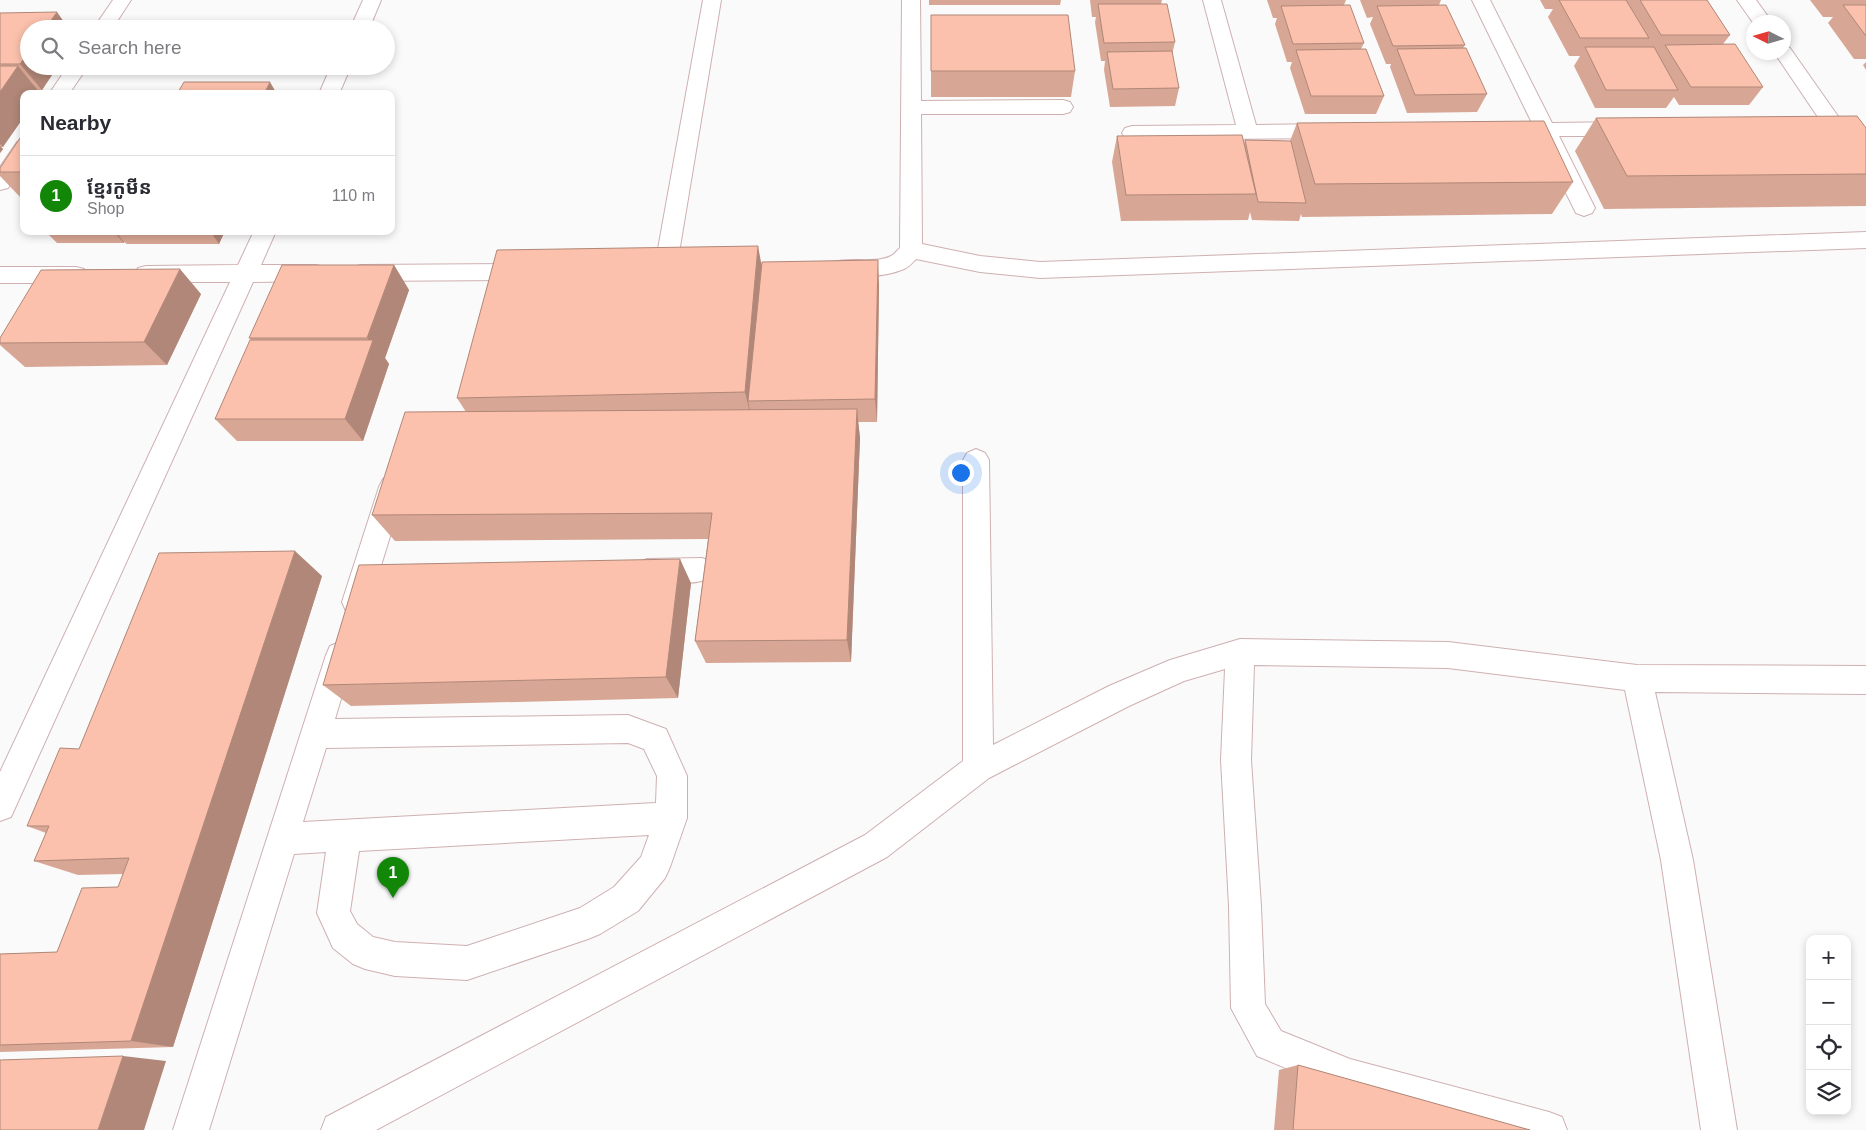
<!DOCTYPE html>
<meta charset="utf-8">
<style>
body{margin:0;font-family:Helvetica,"Noto Sans Khmer",sans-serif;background:#f7f7f7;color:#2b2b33}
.controls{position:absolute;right:15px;bottom:15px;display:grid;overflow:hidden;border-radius:10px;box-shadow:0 2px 8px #0003}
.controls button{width:45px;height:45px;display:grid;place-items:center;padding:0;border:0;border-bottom:1px solid #e1e1e2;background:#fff;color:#2b2b33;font:25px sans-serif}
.compass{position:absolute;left:1746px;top:15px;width:45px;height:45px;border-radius:50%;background:#fff;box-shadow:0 2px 8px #0003;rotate:275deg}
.you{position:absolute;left:960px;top:472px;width:18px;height:18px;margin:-12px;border:4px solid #fff;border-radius:50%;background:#1a73e8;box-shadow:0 0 0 8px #1a73e833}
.badge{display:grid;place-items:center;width:32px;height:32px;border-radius:50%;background:#128707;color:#fff;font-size:16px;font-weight:700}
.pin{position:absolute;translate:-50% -41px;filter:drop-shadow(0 1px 2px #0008)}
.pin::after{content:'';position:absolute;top:26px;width:18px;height:15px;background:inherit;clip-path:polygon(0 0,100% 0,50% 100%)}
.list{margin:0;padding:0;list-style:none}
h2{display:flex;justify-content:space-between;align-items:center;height:65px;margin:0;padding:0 20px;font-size:21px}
h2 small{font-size:16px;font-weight:400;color:#7c7c81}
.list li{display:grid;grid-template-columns:32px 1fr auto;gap:15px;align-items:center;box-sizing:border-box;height:80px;padding:0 20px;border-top:1px solid #e1e1e2}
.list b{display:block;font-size:19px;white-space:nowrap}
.list p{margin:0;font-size:16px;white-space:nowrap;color:#7c7c81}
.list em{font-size:16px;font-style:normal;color:#7c7c81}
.icon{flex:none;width:28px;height:28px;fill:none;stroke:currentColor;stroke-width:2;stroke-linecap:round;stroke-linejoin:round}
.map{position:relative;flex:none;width:1866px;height:1130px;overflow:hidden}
.search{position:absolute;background:#fff;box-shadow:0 2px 8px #0003;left:20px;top:20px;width:375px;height:55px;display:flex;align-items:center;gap:12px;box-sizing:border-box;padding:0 18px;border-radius:28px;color:#7c7c81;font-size:19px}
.panel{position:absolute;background:#fff;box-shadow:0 2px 8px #0003;left:20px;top:90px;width:375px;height:145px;border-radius:10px}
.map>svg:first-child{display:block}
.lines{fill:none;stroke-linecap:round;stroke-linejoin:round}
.minor-casing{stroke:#cfb0b1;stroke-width:2}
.minor{fill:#fff;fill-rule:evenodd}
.wall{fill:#d8a694}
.shaded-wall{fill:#b08778}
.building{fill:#fbc1ac;stroke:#b08778}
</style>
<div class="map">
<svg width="1866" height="1130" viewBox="0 0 1866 1130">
<rect width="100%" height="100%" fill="#fafafa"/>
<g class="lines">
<g class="minor-casing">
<path id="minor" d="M113 0H131L112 29H93Z
M363 0H381L369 29H350Z
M703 0H721L676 271 673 277 665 279 657 277 654 271Z
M902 0H920L921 101 1063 100 1070 102 1073 107 1070 112 1063 114H921L922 244 980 256 1040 262 1866 232V248L1040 278 980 272 916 259C912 263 909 267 904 269 886 277 851 279 833 274L830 268 833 262C850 257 876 264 891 256 894 255 897 250 900 248Z
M1203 0H1221L1256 125 1330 124 1337 126 1340 131 1337 136 1330 138 1132 140 1125 138 1122 133 1125 128 1132 126 1236 125Z
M1472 0H1490L1552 123 1625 122 1632 124 1635 129 1632 134 1625 136H1559L1595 208 1592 213 1584 216 1576 213 1538 137H1511L1504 135 1501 130 1504 125 1532 123Z
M1737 0H1756L1772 22 1754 24Z
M1784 46 1790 48 1842 122 1845 127 1842 132 1835 134 1828 132 1774 52H1784Z
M68 66H88L69 94H49Z
M331 66H351L339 94H319Z
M24 140V164L8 188 0 190V167L17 142Z
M254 231H276L261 265H316L324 267 327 273 324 279 316 281 253 282 11 817 0 821V772L230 282H146L138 280 135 274 138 268 146 266 238 265Z
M528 264 536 266 539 272 536 278 528 280 361 281 353 279 350 273 353 267 361 265Z
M0 267H76L84 269 87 275 84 281 76 283H0Z
M976 449 985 453 989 460 993 745 1109 686 1170 660 1240 639 1448 642 1637 665 1866 666V694L1655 692 1693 860 1737 1130H1701L1661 860 1625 690 1448 668 1254 665 1251 760 1261 906 1265 1004 1281 1031 1350 1059 1549 1112 1562 1117 1567 1130H1481L1350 1095 1257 1056 1231 1008 1229 906 1221 760 1225 669 1184 681 1129 706 989 778 887 857 376 1130H321L326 1117 865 835 963 761V460L967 453Z
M392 476 401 479 405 487 370 602 366 611 356 614 346 611 342 602 379 487 383 479Z
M702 558 712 562 716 570 712 578C694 585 655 586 637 579L633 571 637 563 647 559Z
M340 642 350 646 354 655 335 719 628 715 666 729 687 776V818L670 867 665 878 638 911 600 934 588 939 467 980 395 976 365 969 353 964 333 948 317 913 326 852 294 854 209 1130H173L326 655 330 646ZM628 743 644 749 657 776 656 803 303 822 326 748ZM649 835 641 857 614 887 580 908 467 946 395 942 373 937 357 924 350 911 359 851Z"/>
</g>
<use href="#minor" class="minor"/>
</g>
<path class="wall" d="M929 0H1061L1060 5H929Z
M1090 0H1162L1161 4 1175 42 1172 55 1179 88 1175 106 1110 107 1104 70 1105 61H1101L1095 22 1096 17H1092Z
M1267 0H1346L1344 5 1364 43 1361 49 1384 96 1376 114H1305L1290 68 1292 62H1287L1275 24 1277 18H1273Z
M1360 0H1441L1439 5 1465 45 1463 48 1487 94 1477 112 1407 113 1390 67 1391 64H1386L1370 24 1373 17 1367 18Z
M1540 0H1707L1730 35 1723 44 1763 87 1749 105H1679L1674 97 1666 108H1595L1574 66 1580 56H1569L1548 17 1553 9H1545Z
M1810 0H1866V59H1854L1828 23 1833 17H1823Z
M0 13 29 66H58L42 90H39L40 93 39 94H24L3 147H1L3 149 0 153Z
M931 15 1075 71 1071 97H931Z
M1866 62V70L1863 65Z
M1596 118 1866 128V206L1604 209 1575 151Z
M1297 123 1573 182 1552 214 1302 217 1301 214 1299 221 1252 220 1250 212 1248 220 1121 221 1112 162 1117 136 1244 144 1245 140 1290 141Z
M24 132V198H21L0 176V168Z
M45 231H225L219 244H127L124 242V243H57Z
M761 264 879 285 877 422H858L860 438 851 662 706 663 695 641 708 539 395 541 372 515 466 412 457 398Z
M394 265 409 290 385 358 389 364 363 441H237L215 419 251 340 249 338Z
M201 294 167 365 25 367 0 345V338Z
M322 576 173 1047 0 1052V954L57 952 118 887 123 874 78 875 34 861 46 833 27 826Z
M691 583 678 698 351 706 323 685Z
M1298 1065 1530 1130H1274L1279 1070Z"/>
<path class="shaded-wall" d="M57 12 69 29H45Z
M29 52V66H58L42 90 20 64Z
M18 66 40 93 39 94H24V117L3 147 0 144V92Z
M270 82 277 94H264Z
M0 146 3 149 0 153Z
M113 231H115L124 242V243Z
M210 231H225L219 244Z
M758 246 764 278 748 401 752 419V421L745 392Z
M878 260 879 285 877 422 875 399Z
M394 265 409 290 385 358 389 364 363 441 345 419 372 344 367 338Z
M180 269 201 294 167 365 144 342Z
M857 409 860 438 851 662 847 640Z
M295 551 322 576 173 1047 131 1041Z
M680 559 691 583 678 698 666 677Z
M123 1056 166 1061 144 1130H98Z"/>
<path class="building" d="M1559 0H1626L1649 38H1580Z
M1640 0H1707L1730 35H1661Z
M1098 4H1167L1175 42 1104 43Z
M1350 5 1364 43 1293 44 1281 6Z
M1446 5 1465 45 1393 46 1377 6Z
M1843 5H1866V36Z
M57 12 45 29H29V52L20 64H0V13Z
M931 15H1068L1075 71H931Z
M1735 44 1763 87H1691L1665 45Z
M1585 47H1654L1678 90H1606Z
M1466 48 1487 94 1415 95 1397 49Z
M1366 49 1384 96H1311L1296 50Z
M1172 51 1179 88 1113 89 1107 52Z
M0 66H18L0 92Z
M184 82H270L264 94H177Z
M1857 116 1866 128V174L1627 176 1596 118Z
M1544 121 1573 182 1315 184 1297 123Z
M24 132V172H0V168Z
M1242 135 1256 194 1126 195 1117 136Z
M1245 140 1291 141 1306 203 1258 202Z
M758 246 745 392 457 398 497 250Z
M878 260 875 399 748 401 762 262Z
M282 265H394L367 338H249Z
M180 269 144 342 0 343V338L41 270Z
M250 340H373L345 419H215Z
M857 409 847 640 695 641 712 513 372 515 405 412Z
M295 551 131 1041 0 1045V954L57 952 82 888 118 887 129 858 34 861 49 826H27L60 748 79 749 159 553Z
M680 559 666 677 323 685 359 565Z
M123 1056 98 1130H0V1060Z
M1298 1065 1530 1130H1293Z"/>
</svg>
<div class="controls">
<button>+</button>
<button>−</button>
<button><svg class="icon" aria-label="locate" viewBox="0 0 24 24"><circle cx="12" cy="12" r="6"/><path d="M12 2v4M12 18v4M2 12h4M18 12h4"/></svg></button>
<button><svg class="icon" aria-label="layers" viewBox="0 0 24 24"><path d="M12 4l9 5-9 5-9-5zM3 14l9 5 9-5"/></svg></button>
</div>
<svg class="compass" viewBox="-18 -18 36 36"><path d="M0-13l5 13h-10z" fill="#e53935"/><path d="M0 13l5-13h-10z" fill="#7c7c81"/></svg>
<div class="you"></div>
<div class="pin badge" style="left:393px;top:898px">1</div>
<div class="search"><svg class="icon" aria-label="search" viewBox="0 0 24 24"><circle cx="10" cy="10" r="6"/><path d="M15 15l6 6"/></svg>Search here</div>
<section class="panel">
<h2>Nearby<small></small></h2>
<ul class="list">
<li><span class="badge">1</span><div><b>ខ្មែរកូមីន</b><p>Shop</p></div><em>110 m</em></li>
</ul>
</section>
</div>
